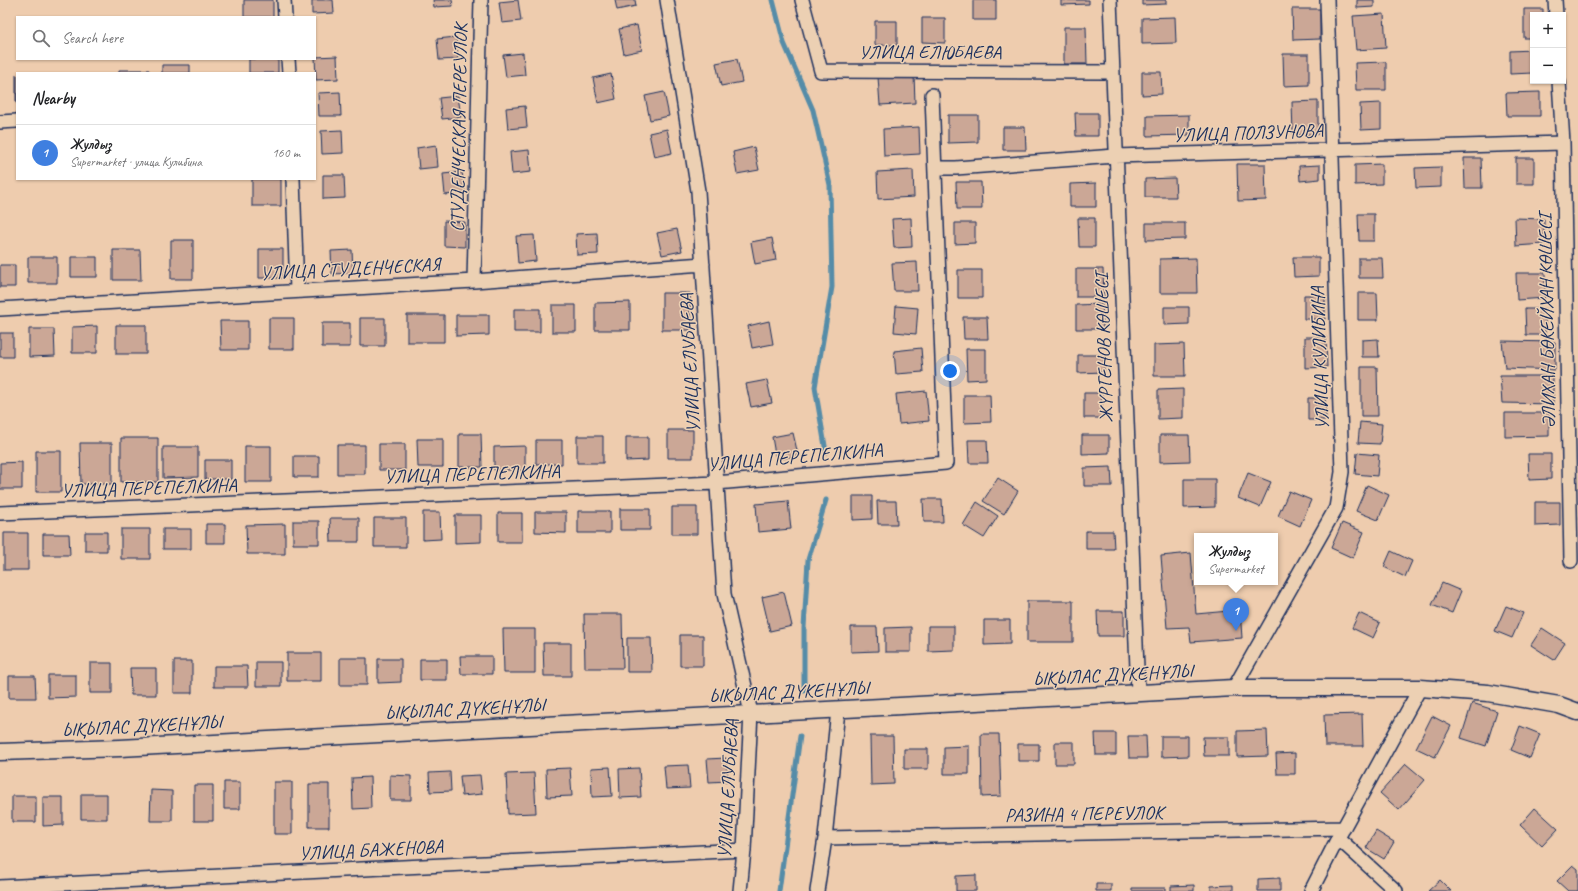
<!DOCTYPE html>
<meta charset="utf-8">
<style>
body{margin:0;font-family:Caveat,sans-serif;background:#f2f2f2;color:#202124}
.controls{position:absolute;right:12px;top:12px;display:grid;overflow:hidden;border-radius:0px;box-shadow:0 1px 3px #0004}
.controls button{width:36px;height:36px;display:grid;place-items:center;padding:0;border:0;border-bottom:1px solid #e0e0e0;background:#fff;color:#202124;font:20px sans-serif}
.you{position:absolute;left:950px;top:371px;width:14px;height:14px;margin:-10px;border:3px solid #fff;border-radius:50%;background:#1a73e8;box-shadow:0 0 0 6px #1a73e833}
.badge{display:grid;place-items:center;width:26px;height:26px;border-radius:50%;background:#1f6fb2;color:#fff;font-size:13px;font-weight:700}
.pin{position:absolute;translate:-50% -33px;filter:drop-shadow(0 1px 2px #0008)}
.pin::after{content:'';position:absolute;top:21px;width:14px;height:12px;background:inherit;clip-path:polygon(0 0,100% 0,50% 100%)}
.popup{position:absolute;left:1194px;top:533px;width:84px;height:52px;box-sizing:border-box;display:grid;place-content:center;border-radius:0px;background:#fff;filter:drop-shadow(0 1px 3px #0005);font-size:13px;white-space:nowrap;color:#757577}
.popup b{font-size:15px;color:#202124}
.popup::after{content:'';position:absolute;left:50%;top:100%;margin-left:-8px;border:8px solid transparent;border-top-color:#fff}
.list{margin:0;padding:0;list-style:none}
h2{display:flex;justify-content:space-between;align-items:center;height:52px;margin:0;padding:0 16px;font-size:17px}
h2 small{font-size:13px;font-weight:400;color:#757577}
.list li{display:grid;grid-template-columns:26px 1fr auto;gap:12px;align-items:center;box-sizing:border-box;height:56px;padding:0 16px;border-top:1px solid #e0e0e0}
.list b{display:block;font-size:15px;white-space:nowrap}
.list p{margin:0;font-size:13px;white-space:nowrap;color:#757577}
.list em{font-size:13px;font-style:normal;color:#757577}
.icon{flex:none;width:22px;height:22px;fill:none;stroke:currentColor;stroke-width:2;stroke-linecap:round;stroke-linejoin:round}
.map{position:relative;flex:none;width:1578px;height:891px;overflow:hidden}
.search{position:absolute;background:#fff;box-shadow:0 1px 3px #0004;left:16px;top:16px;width:300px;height:44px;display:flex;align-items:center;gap:10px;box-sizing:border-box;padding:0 14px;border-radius:0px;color:#757577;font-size:15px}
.panel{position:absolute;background:#fff;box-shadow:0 1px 3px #0004;left:16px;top:72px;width:300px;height:108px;border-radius:0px}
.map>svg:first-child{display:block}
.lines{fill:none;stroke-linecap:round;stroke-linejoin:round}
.stream{stroke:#558ca8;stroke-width:5}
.building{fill:#cba796;stroke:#1b2f5e}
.minor-casing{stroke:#1b2f5e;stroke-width:16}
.tertiary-casing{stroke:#1b2f5e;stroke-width:19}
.minor{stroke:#ecd0b3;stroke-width:13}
.tertiary{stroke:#ecd0b3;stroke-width:16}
.labels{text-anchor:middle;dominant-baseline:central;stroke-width:3;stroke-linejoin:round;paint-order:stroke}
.street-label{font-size:19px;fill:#1b2f5e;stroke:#ecd0b3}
</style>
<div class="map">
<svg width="1578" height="891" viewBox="0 0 1578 891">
<rect width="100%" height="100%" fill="#eeccae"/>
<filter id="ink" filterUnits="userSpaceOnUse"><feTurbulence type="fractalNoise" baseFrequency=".025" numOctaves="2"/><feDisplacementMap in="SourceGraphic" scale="8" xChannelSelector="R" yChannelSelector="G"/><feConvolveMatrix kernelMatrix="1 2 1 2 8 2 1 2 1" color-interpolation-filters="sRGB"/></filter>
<g filter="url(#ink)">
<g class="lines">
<path class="stream" d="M773 0 784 43 813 110 830 185 832 287 815 387 826 452
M804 690V628L808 560 826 500
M779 891 800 736"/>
</g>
<path class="building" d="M244 0H273V17H244Z
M312 0H333L334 13 312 14Z
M433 0H452L453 6 434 7Z
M518 0 521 21 502 23 499 2Z
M615 0H635L636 6 617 10Z
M973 0H996V20H973Z
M1061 0H1089V4L1061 5Z
M1142 0H1166V4L1142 5Z
M1357 0H1374V7L1357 8Z
M1292 9H1320V39L1293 40Z
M1524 9H1543V15H1533V38H1524Z
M1384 14 1386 48 1356 50 1353 16Z
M1175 17 1176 43 1142 44V18Z
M922 18H945V43L922 42Z
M875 21H897V45H875Z
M637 25 642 50 624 54 619 29Z
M1064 27H1086L1087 64H1064Z
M456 37 458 59 439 60 437 39Z
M1533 50V73L1510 74V51Z
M523 53 525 75 506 77 503 55Z
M1283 54H1309V85L1284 86Z
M337 56 338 79 316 80 315 57Z
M249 59H278V73H249Z
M737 59 742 82 721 86 716 63Z
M1386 62V90H1356L1355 63Z
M162 65H190V73H162Z
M119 70H149V73H119Z
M1142 72H1161L1162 94 1142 95Z
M611 74 616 99 598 103 593 78Z
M16 75H17V103H16Z
M914 75 915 103 880 105 878 77Z
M340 92 341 116H319L318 93Z
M664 92 669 116 650 120 645 96Z
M1540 92V116H1507L1506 93Z
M458 96 461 117 442 119 439 98Z
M1318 101V134L1293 135 1292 102Z
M1381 103V129L1361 130 1360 104Z
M525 106 527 127 508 129 506 108Z
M1075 113H1098V136H1076Z
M948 115H978V142L948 143Z
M1189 115V135L1147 136V116Z
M919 127 920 154 884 156 883 129Z
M1003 127H1025L1026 150H1003Z
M667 129 672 153 654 157 649 133Z
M342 130 343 153 322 154 321 131Z
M436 145 438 167 419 169 417 148Z
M754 147 759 170 737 174 733 152Z
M529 150 531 172 512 174 510 152Z
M1464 158H1481L1482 188H1465Z
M1516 158H1534V184H1516Z
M1237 164H1265L1266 200 1238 201Z
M1382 164V184L1355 185V165Z
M1320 165V179L1300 181 1299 166Z
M1441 167V187L1416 188 1415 168Z
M913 170 914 197 878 199 877 172Z
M462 172 465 193 445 195 443 174Z
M323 175H344L345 198 323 199Z
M1175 178 1176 197H1145V179Z
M252 179H281V206H252Z
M956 182H981L982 209H957Z
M1096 183V207H1070V184Z
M1358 214H1374V241H1359Z
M911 218 912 247 894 248 892 219Z
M1078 218H1095V247H1079Z
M1515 218 1544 219V244L1516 246Z
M444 221 465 222V247L444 246Z
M955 223H975V243L955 244Z
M1146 223H1185V239L1146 240Z
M677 229 682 251 662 255 657 233Z
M597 233 598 254 577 255 576 234Z
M534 235 536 261 518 263 516 236Z
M772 238 776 260 755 264 751 242Z
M171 240H193V279H171Z
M259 249H283V278H259Z
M113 250H140L141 280H113Z
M352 250 353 273 332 274 331 251Z
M28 257H57V283H28Z
M71 257H97V277H71Z
M1293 257H1319V276L1294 277Z
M1196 258 1197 293H1160V259Z
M1359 258H1382L1383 278H1359Z
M917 262 918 291H894L892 263Z
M0 265H15V287H0Z
M1076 269H1103L1104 297H1076Z
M958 270H982V298H958Z
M1516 273H1545V298L1517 300Z
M662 293H690V330H662Z
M1358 293H1377L1378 320H1358Z
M1304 295H1325V319H1304Z
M630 302V330H595V303Z
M1102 304 1103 329H1076V305Z
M552 305H576V332H552Z
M896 306 918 308 916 334 894 332Z
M1164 307H1189V324L1164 325Z
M514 309H540V332H514Z
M1525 309H1545V335H1526Z
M407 315H444V342H407Z
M456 315H489V335L456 336Z
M963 317H987L988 339H964Z
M269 318H294V349H269Z
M360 318H385V346H360Z
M220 321H248V350H221Z
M769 321 773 344 752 348 748 326Z
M322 323H350V347H322Z
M116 325H146V354H116Z
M97 326V353H72V327Z
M29 329H54L55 356 29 357Z
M0 333H13V357H0Z
M1305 337H1326L1327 367 1305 368Z
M1378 339 1379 357H1362V340Z
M1502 341 1555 342V370L1505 368Z
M1184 344 1185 376H1154V345Z
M921 348 923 372 896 374 894 351Z
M966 349H986V379L967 380Z
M1078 355H1104V372L1078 373Z
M1361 367H1377L1378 416H1361Z
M1500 376H1553V404L1502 403Z
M767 380 772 403 751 407 746 384Z
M1183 389V418L1158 419V390Z
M926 391 929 421 899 424 896 394Z
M1084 393H1102V418H1084Z
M964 395H990L991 422 964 423Z
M1308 398H1325L1326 420H1308Z
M1505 413H1549V436L1505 437Z
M1360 422 1382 424 1380 444 1358 443Z
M668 430H693V458H668Z
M793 433 798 455 776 460 772 437Z
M459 434H481L482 467H459Z
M1082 435H1109V453L1082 454Z
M1160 435H1189L1190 461 1160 462Z
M577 436H603V463H577Z
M626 437H648V460L626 461Z
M121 438H158V482H121Z
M417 439H443V467H418Z
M536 440H562V464H536Z
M968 440H987L988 463H969Z
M80 443H112V484H81Z
M379 444H405V470H379Z
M337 445H365V474H337Z
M245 446H271V482H245Z
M525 446V470H494V447Z
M163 447H198V477L163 478Z
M36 451H61V492H36Z
M1357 453 1379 455 1377 476 1355 474Z
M1528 454H1551V479L1529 480Z
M294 456H319V477H294Z
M205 460H231V479H205Z
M22 462V489H0V463Z
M1111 467 1112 486H1084V468Z
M1248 473 1271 482 1260 507 1238 498Z
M998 478 1018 491 1004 514 983 501Z
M1184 479H1215V507L1184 508Z
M1367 485 1389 495 1378 520 1356 511Z
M1289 491 1311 500 1300 526 1278 516Z
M853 496H872V519L853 520Z
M923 499H942L943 522H924Z
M788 501 791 529 758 532 756 504Z
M877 501H896L897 524H878Z
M977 502 998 516 984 538 963 525Z
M1535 502H1560V525L1535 526Z
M672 507H697V534H672Z
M620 509H650V530H620Z
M578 511H610V533H578Z
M423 512H440L441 539 423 540Z
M535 512H566V533L535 532Z
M498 513H522V542H498Z
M455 515H481V542L455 543Z
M330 518H359V542H331Z
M374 518H406V547H374Z
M293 521H319V544H293Z
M1342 523 1364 532 1353 558 1331 548Z
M206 524H225V543H206Z
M285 524V554H247L246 525Z
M121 529H150V559H121Z
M163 529H191V549H163Z
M1086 531H1113L1114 549H1086Z
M85 532H107V551H85Z
M4 533H28V570H4Z
M43 534H69L70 555H43Z
M1391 551 1412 561 1405 577 1384 567Z
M1191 553 1196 614 1240 610 1242 638 1191 642 1189 627 1167 628 1161 556Z
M1442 583 1461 591 1452 613 1432 605Z
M784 592 792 626 770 631 762 597Z
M1027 601H1073V642H1027Z
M1506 606 1523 613 1512 638 1495 631Z
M1097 611H1124V636H1098Z
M1359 613 1380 623 1373 638 1352 628Z
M584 614H622L623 668H585Z
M984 620H1010V644L984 645Z
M928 626H954V650L928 651Z
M851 627H877L878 651 851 652Z
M911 627V652H885V628Z
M1542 628 1565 643 1554 660 1531 645Z
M503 629H535V673H504Z
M680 635H703V666H680Z
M627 638H651L652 672H627Z
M543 643H571V676H544Z
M287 653H321V681H287Z
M460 656H492V674H461Z
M340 658H367V685H340Z
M378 659H401V682L378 683Z
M420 659H447V680H420Z
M174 661H192V693H174Z
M256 662H281V686H256Z
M90 663H112V693H90Z
M214 666H247L248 687H214Z
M130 668H156V695H131Z
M48 675H76V697L48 698Z
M9 676H35L36 698H9Z
M1472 703 1497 711 1486 746 1461 738Z
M1362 714 1363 746H1325L1324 715Z
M1432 716 1451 726 1435 757 1416 748Z
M1520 726 1540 734 1530 758 1511 750Z
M1267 730 1268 756 1237 757V731Z
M1095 733H1116V755H1096Z
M981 734H999L1001 796 982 797Z
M870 736H893L894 784 871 785Z
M1128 736H1146L1147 758H1129Z
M1161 736H1188V756L1161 757Z
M1203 737H1229V756H1204Z
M1055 742H1074V764H1055Z
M1018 744H1039V761H1018Z
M969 746V774H944V747Z
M904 749H928V769H904Z
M1295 753V774H1277L1276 754Z
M726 758 728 781 709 782 707 759Z
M1406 764 1425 780 1399 810 1380 793Z
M688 765 690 788 666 789 664 766Z
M610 767 612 796 592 797 591 768Z
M570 768 572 796 547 797 546 769Z
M639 768 641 797 620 798 619 769Z
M450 772 451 791 430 792 429 773Z
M534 773 536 813 508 814 506 774Z
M390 775 411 776V800H390Z
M480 775 482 794 462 796 460 776Z
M370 777 371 808 353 809 352 778Z
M224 782H240V809H224Z
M274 782H292V834H274Z
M309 784H329V827H309Z
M194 785H213V821H194Z
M151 790 172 791V821H150Z
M81 794H107V819H81Z
M12 796H36V822H12Z
M43 797H63V825L43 826Z
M1535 808 1558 829 1542 846 1520 825Z
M1376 831 1394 842 1384 859 1366 848Z
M1573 865 1578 869V891H1568L1557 881Z
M976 875V891H956V876Z
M1280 878V891H1258V879Z
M1440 880 1451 891H1428Z
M1096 884H1111V891H1096Z
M1194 885V891H1171V886Z
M1233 885V891H1211V886Z
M1132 888H1166V891H1132Z"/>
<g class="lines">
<g class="minor-casing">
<path id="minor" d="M284 0 285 17
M667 0 698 191 724 594 751 713 744 850 740 891
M802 0 821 71 1113 72
M1110 0 1138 693
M1555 0 1556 15
M288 59 289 73
M1559 81 1563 143 1571 561
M0 122 17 121
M935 168H956L1115 156 1563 143
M293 179 297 291
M474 281 481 0
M0 309 474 281 703 264
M0 513 716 483 946 463 932 95
M1234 688 1336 508 1342 472 1327 0
M825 838 1344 828
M1338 838 1396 891
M0 887 744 850
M817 891 825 838 838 710
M1311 891 1338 838 1420 688"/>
</g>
<g class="tertiary-casing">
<path id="tertiary" d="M0 752 120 748 1234 688H1420L1488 693 1559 705 1578 712"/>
</g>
<use href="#minor" class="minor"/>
<use href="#tertiary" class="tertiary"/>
</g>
</g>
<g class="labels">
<g class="street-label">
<text x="930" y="52">УЛИЦА ЕЛЮБАЕВА</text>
<text transform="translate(459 128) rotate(-89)">СТУДЕНЧЕСКАЯ ПЕРЕУЛОК</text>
<text transform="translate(1248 133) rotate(-2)">УЛИЦА ПОЛЗУНОВА</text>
<text transform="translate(350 269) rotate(-3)">УЛИЦА СТУДЕНЧЕСКАЯ</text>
<text transform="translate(1547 321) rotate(-91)">ӘЛИХАН БӨКЕЙХАН КӨШЕСІ</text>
<text transform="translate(1104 348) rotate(-92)">ЖҮРГЕНОВ КӨШЕСІ</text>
<text transform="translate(1320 358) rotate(-92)">УЛИЦА КУЛИБИНА</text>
<text transform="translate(690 363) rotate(-93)">УЛИЦА ЕЛУБАЕВА</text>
<text transform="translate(795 457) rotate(-5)">УЛИЦА ПЕРЕПЕЛКИНА</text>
<text transform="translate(472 474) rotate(-2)">УЛИЦА ПЕРЕПЕЛКИНА</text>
<text transform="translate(149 488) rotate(-2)">УЛИЦА ПЕРЕПЕЛКИНА</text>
<text transform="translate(1113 675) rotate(-3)">ЫҚЫЛАС ДҮКЕНҰЛЫ</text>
<text transform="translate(789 692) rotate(-3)">ЫҚЫЛАС ДҮКЕНҰЛЫ</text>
<text transform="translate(465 709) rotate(-3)">ЫҚЫЛАС ДҮКЕНҰЛЫ</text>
<text transform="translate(142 726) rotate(-3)">ЫҚЫЛАС ДҮКЕНҰЛЫ</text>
<text transform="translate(728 789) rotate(-87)">УЛИЦА ЕЛУБАЕВА</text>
<text transform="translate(1084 814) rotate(-1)">РАЗИНА 4 ПЕРЕУЛОК</text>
<text transform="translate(371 850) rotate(-3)">УЛИЦА БАЖЕНОВА</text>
</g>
</g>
</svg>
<div class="controls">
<button>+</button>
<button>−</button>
</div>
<div class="you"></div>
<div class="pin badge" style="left:1236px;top:631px;background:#3f7fe0">1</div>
<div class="popup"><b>Жулдыз</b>Supermarket</div>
<div class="search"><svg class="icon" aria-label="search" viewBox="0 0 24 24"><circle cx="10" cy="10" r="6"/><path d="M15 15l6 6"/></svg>Search here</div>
<section class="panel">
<h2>Nearby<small></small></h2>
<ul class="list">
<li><span class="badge" style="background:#3f7fe0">1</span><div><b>Жулдыз</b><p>Supermarket · улица Кулибина</p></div><em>160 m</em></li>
</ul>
</section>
</div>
